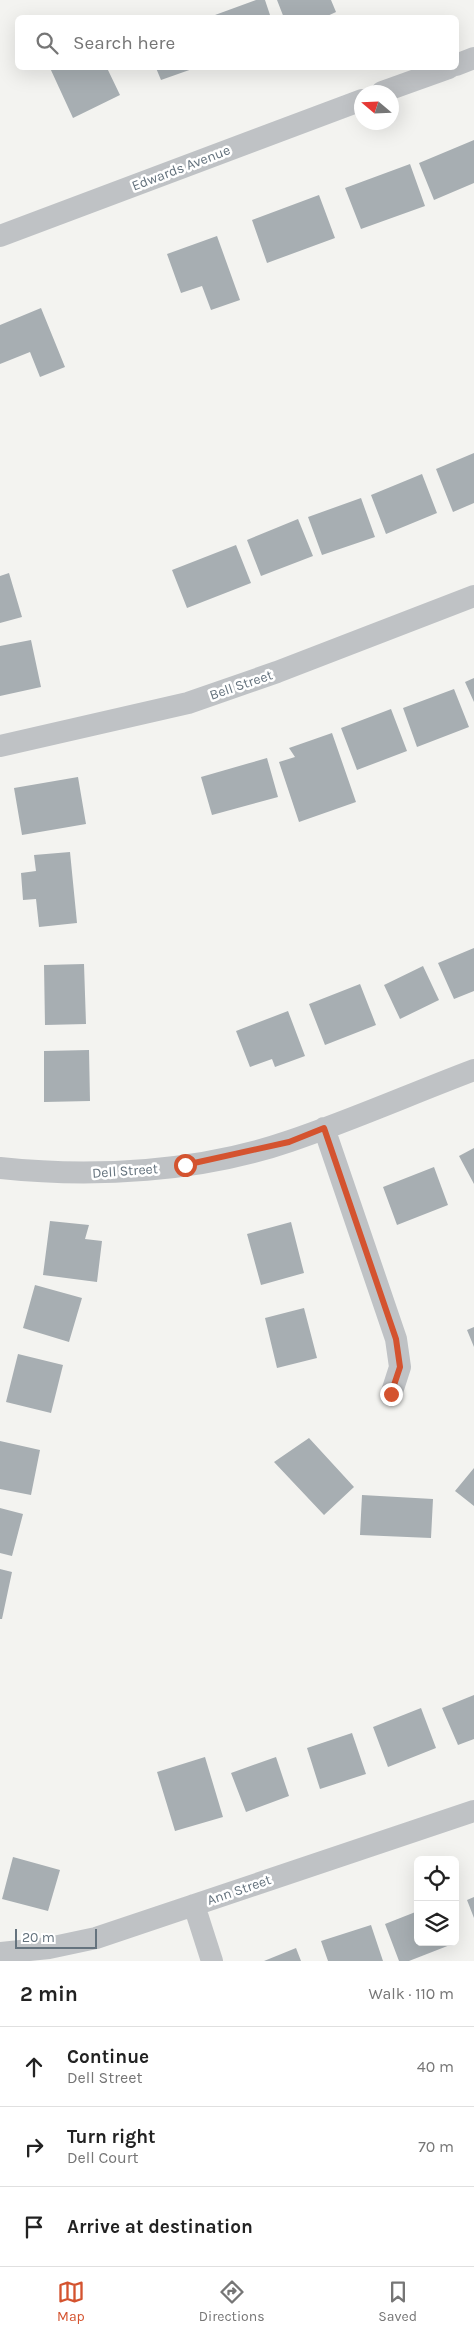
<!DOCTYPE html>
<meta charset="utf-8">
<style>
body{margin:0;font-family:Karla,sans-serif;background:#f2f2f2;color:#222}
.controls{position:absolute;right:15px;bottom:15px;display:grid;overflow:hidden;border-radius:8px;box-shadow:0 5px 20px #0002}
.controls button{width:45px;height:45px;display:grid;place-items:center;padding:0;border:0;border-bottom:1px solid #e0e0e0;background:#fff;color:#222;font:25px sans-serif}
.compass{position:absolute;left:354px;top:85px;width:45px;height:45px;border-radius:50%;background:#fff;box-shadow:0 5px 20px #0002;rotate:289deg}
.scale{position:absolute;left:15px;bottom:12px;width:82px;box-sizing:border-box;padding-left:5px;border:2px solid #65737e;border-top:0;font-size:14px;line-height:18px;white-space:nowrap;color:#65737e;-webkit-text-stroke:4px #fff;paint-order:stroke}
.stop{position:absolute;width:15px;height:15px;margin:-11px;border:4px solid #d4532f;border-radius:50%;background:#fff}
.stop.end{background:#d4532f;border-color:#fff;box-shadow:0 1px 5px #0008}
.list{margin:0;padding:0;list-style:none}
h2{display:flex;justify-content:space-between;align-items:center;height:65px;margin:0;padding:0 20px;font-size:21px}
h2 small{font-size:16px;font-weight:400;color:#767676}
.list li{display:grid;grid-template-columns:32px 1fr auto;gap:15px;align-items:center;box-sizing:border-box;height:80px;padding:0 20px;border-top:1px solid #e0e0e0}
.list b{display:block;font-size:19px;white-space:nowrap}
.list p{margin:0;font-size:16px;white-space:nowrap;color:#767676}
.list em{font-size:16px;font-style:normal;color:#767676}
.icon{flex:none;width:28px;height:28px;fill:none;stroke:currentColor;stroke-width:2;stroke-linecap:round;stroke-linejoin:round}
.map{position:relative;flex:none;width:474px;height:1961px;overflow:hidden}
.search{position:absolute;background:#fff;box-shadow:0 5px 20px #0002;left:15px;right:15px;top:15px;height:55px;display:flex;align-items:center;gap:12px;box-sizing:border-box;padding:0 18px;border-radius:8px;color:#767676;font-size:19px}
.sheet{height:305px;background:#fff}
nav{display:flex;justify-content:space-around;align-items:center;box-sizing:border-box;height:70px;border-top:1px solid #e0e0e0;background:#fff;font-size:14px;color:#767676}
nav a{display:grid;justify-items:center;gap:2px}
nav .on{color:#d4532f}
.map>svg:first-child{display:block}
.building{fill:#a7aeb2}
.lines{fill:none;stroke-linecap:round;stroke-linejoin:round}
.street{stroke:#bfc2c5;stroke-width:22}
.route{stroke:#d4532f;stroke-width:6}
.labels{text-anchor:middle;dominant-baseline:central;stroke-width:5;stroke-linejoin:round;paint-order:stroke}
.street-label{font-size:14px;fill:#65737e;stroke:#fff}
</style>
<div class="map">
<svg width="474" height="1961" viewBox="0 0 474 1961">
<rect width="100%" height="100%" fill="#f3f3f0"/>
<path class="building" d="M256 0H265L271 18H216L215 15Z
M277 0H331L336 12 323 18H284Z
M50 68H107L120 95 73 118Z
M156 68H195L161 80Z
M474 140V183L434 200 419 163Z
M410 164 425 206 361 229 345 188Z
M319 195 335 238 267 263 252 220Z
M217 236 240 300 211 310 202 286 181 293 167 254Z
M41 308 65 367 40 377 30 352 0 364V325Z
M474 453V503L453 512 436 469Z
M422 474 437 513 386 534 371 495Z
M361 498 375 537 322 555 308 517Z
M298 519 313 556 261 576 247 540Z
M236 545 251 583 187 608 172 570Z
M9 573 22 617 0 623V576Z
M31 640 41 687 0 696V646Z
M474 678V702L465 682Z
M454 689 469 727 417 747 403 708Z
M391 709 407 751 357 770 341 728Z
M332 733 356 802 299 822 279 762 295 757 289 748Z
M267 758 278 797 212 815 201 777Z
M78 777 86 824 22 835 14 788Z
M70 852 77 923 39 927 36 899 23 900 21 873 36 871 34 855Z
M474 948V991L454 999 438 963Z
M84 964 86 1024 45 1025 44 965Z
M423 966 439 1000 400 1019 384 985Z
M360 984 376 1025 325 1045 309 1004Z
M288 1011 305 1056 275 1067 272 1059 250 1067 236 1031Z
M89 1050 90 1101 44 1102V1051Z
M474 1148V1184L459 1156Z
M434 1167 448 1205 397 1225 383 1187Z
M50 1221 89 1225 85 1239 102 1241 97 1282 43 1275Z
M291 1222 304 1273 261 1285 247 1234Z
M35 1285 82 1298 69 1342 23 1328Z
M304 1308 317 1358 277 1368 265 1318Z
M474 1327V1347L467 1330Z
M18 1354 63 1365 51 1413 6 1402Z
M309 1438 354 1487 324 1515 274 1462Z
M0 1441 40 1450 31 1495 0 1489Z
M474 1468V1506L455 1491Z
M362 1495 433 1499 431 1538 360 1535Z
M0 1508 23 1514 12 1556 0 1553Z
M0 1569 12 1572 2 1619H0Z
M474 1695V1739L458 1745 442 1708Z
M421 1708 436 1748 388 1767 373 1727Z
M352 1733 366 1774 320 1789 307 1748Z
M205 1757 223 1817 175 1831 157 1772Z
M276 1757 289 1796 246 1812 231 1773Z
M13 1857 60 1870 48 1911 2 1899Z
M474 1897V1918L467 1900Z
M418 1911V1942H449L450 1945 409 1961H399L385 1924Z
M371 1925 383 1961H328L321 1941Z
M296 1948 301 1961H264Z"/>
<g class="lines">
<path class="street" d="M456 65 474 58
M382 92 449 68
M0 236 362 100
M0 746 188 703 277 672 474 596
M324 1128 396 1339 400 1367 391 1395
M0 1168C94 1178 200 1172 290 1141 352 1120 413 1093 474 1070
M194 1905 212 1961
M0 1953 49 1948 96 1938 474 1811"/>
</g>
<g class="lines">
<path class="route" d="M185 1165 289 1142 324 1128 396 1339 400 1367 391 1394"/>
</g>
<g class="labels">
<g class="street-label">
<text transform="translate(181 168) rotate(-21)">Edwards Avenue</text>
<text transform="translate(241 685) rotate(-19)">Bell Street</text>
<text transform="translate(125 1171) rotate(-4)">Dell Street</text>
<text transform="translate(239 1890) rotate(-19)">Ann Street</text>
</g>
</g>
</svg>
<div class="controls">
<button><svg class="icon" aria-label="locate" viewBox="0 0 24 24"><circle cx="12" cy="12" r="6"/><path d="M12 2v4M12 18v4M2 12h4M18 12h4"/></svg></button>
<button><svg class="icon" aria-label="layers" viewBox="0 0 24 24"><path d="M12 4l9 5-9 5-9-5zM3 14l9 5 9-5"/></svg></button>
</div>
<svg class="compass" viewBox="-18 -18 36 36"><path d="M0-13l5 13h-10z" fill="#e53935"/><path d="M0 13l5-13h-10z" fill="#767676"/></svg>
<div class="scale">20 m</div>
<div class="stop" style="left:185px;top:1165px"></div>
<div class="stop end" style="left:391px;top:1394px"></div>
<div class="search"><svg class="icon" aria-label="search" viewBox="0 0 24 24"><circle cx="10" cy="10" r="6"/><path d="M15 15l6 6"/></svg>Search here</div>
</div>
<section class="sheet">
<h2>2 min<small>Walk · 110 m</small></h2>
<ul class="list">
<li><svg class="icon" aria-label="ahead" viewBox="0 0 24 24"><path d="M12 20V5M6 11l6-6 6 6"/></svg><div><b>Continue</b><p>Dell Street</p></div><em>40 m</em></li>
<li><svg class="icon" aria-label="right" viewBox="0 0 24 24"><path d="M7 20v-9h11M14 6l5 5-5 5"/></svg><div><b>Turn right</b><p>Dell Court</p></div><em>70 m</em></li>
<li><svg class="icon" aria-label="arrive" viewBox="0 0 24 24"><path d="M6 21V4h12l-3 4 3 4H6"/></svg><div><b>Arrive at destination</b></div></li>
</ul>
</section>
<nav>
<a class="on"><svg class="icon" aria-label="map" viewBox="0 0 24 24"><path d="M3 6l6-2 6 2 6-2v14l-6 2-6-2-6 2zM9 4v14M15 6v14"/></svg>Map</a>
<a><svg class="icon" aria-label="directions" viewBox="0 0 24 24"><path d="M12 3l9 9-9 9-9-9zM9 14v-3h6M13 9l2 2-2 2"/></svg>Directions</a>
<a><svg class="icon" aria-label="saved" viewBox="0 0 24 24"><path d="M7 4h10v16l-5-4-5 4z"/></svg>Saved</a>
</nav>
